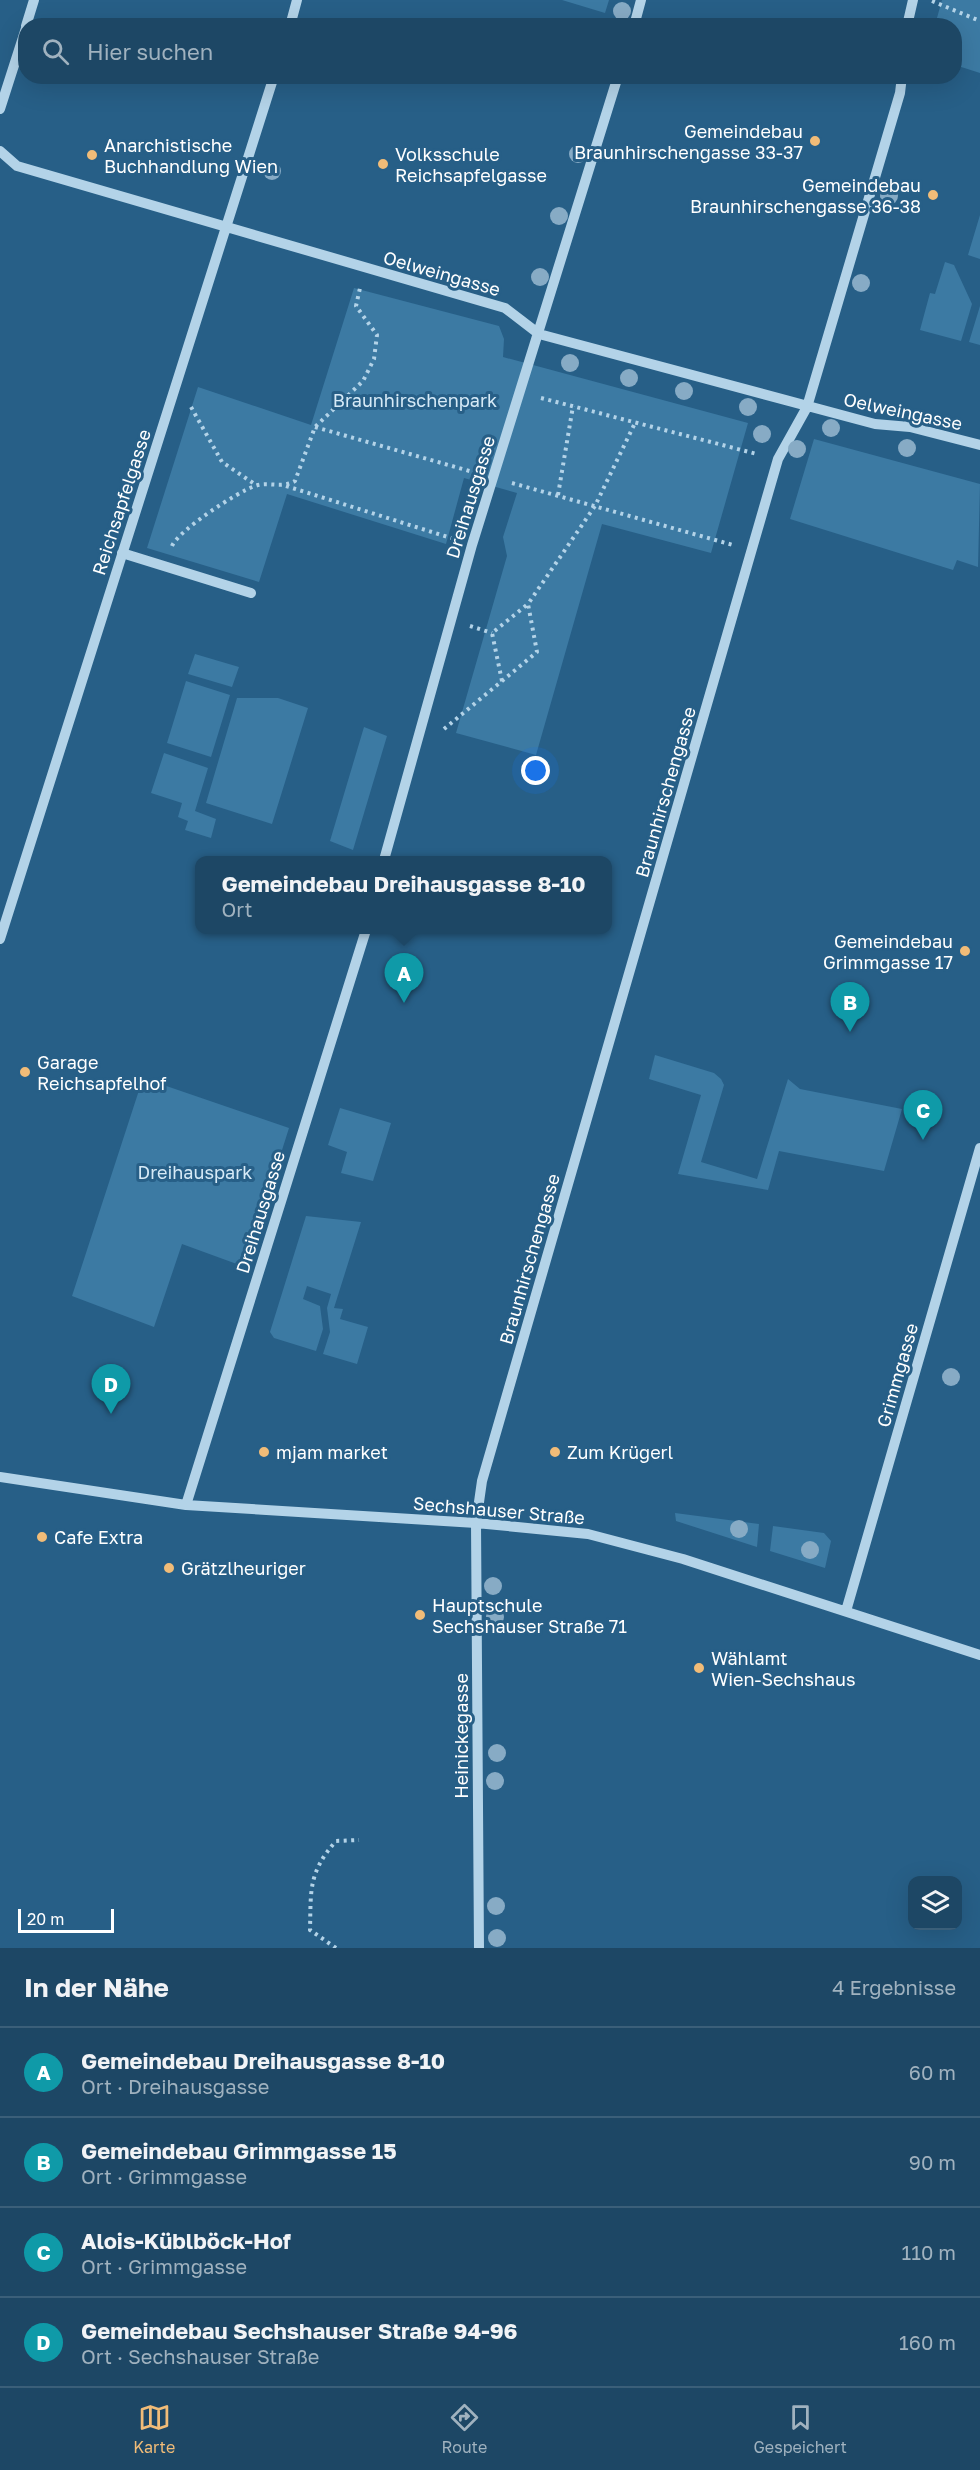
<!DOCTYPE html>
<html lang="de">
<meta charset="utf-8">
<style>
body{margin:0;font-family:"Golos Text",sans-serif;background:#2a516e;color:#f1f3f6}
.controls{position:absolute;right:18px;bottom:18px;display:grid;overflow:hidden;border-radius:12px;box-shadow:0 6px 24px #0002}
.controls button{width:54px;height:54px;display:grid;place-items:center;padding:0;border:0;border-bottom:2px solid #3b5f79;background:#1d4765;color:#f1f3f6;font:30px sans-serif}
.scale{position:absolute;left:18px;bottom:15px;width:96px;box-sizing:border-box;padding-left:6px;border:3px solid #fff;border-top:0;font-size:16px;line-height:21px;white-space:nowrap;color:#fff;-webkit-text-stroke:4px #275f87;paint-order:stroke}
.you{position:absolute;left:536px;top:771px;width:21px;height:21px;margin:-15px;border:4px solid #fff;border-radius:50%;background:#1a73e8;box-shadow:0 0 0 9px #1a73e833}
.badge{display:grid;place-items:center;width:39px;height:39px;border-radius:50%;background:#f1bc78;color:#fff;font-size:20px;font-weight:700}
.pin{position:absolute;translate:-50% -50px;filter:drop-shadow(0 2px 3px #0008)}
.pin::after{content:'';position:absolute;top:32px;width:21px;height:18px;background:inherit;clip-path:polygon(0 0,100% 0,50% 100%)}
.popup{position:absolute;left:195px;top:856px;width:417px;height:78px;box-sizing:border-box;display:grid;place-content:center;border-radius:12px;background:#1d4765;filter:drop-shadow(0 2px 4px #0005);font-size:20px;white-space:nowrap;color:#a0b2bf}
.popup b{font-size:22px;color:#f1f3f6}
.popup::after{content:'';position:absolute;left:50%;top:100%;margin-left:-12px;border:12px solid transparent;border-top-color:#1d4765}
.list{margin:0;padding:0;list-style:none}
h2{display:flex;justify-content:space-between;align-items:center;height:78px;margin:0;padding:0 24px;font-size:26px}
h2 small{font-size:20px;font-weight:400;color:#a0b2bf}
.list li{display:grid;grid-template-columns:39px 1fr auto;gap:18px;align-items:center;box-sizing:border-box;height:90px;padding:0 24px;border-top:2px solid #3b5f79}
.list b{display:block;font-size:22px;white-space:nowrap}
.list p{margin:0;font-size:20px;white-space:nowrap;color:#a0b2bf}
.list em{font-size:20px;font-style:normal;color:#a0b2bf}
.icon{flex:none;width:33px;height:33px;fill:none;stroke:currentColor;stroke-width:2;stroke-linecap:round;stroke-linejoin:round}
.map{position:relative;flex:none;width:980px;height:1948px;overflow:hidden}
.search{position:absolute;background:#1d4765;box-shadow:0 6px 24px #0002;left:18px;right:18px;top:18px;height:66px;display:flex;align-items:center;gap:15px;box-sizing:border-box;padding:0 21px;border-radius:24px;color:#a0b2bf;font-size:22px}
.sheet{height:438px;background:#1d4765}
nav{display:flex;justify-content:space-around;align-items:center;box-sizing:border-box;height:84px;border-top:2px solid #3b5f79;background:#1d4765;font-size:16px;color:#a0b2bf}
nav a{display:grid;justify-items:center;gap:3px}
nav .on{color:#f1bc78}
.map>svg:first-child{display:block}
.green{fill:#3c7aa3}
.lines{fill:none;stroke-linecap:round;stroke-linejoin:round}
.path{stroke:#b3d3e8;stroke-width:4;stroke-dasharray:3 4.5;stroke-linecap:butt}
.minor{stroke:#b3d3e8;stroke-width:10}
.tree{fill:#87abc5}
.poi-dot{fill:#f1bc78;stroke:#275f87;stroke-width:2}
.labels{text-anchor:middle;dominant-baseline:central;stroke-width:6;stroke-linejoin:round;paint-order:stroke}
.poi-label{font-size:18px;fill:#fff;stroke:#275f87;text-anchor:start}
.street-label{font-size:18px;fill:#fff;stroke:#275f87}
.park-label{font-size:18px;fill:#d6eaf7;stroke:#275f87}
</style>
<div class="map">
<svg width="980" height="1948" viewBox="0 0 980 1948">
<rect width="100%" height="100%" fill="#275f87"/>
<path class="green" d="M562 0H609L605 13Z
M942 0H980V73L955 65 954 26 935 25Z
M980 215V259L968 255Z
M945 262 954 265 972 304 961 341 920 330 930 293 935 294Z
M354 288 499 326 504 339 503 357 748 423 711 553 602 524 536 755 456 733 507 556 503 537 517 493 464 478 446 544 287 494 259 582 147 548 198 387 311 425Z
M980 306V345L969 342Z
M814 439 980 484 978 567 957 560 953 570 790 519Z
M195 654 239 667 232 687 188 674Z
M186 681 230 695 211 757 167 743Z
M237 698H278L308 708 272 824 206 803Z
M364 727 387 736 353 850 330 841Z
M164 753 208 768 195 811 216 819 211 838 185 830 188 821 178 817 182 803 151 793Z
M655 1055 714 1073 721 1079 724 1085 701 1162 757 1179 788 1079 800 1089 902 1109 884 1171 779 1151 768 1190 678 1174 701 1095 649 1079Z
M143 1078 289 1128 245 1267 182 1244 154 1327 72 1296Z
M340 1108 391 1123 373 1181 341 1173 347 1152 328 1145Z
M306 1216 361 1222 334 1308 343 1309 340 1319 368 1327 357 1364 323 1354 330 1332 327 1308 331 1294 307 1286 303 1299 320 1306 323 1329 316 1351 274 1338 270 1332Z
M675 1513 759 1524 757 1547 676 1521Z
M773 1526 824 1533 831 1541 825 1568 770 1551Z"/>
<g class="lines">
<path class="path" d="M932 1 980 21
M541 398 757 454
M191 407 222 462 256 485
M315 427 473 472
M512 483 733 545
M286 486 451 538
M558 495 573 406
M172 546C179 530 237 492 255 486 268 481 281 489 295 481L315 427 363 381 374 359 377 335 356 306 360 288
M470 626 492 633
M502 681 492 633 528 604
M444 729 537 652 528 604 595 506 635 423
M336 1948 310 1930C311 1890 308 1873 336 1841L359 1840"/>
<path class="minor" d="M26 26 34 0
M290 26 297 0
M634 26 641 0
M907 26 913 0
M0 109 26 28
M0 151 17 166 505 308 539 334 875 424 910 427 980 445
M122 553 251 593
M384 860 472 545 618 76
M0 939 274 76
M0 1477 186 1505 476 1523 588 1534 683 1559 980 1655
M186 1505 366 930
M846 1611 980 1148
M479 1948 476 1523 482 1481 778 459 807 407 900 93 902 76"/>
</g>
<g class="tree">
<circle cx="622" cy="11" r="9"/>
<circle cx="578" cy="154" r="9"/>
<circle cx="272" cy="171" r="9"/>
<circle cx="889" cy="196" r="9"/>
<circle cx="559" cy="216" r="9"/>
<circle cx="540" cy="277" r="9"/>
<circle cx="861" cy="283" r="9"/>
<circle cx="570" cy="363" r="9"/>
<circle cx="629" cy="378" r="9"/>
<circle cx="684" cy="391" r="9"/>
<circle cx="748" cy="407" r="9"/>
<circle cx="831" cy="428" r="9"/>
<circle cx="762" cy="434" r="9"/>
<circle cx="907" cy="448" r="9"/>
<circle cx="797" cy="449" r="9"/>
<circle cx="951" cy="1377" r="9"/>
<circle cx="739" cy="1529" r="9"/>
<circle cx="810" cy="1550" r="9"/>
<circle cx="493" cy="1586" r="9"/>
<circle cx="495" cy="1617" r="9"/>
<circle cx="497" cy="1753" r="9"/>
<circle cx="495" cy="1781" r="9"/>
<circle cx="496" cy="1906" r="9"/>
<circle cx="497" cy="1938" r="9"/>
</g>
<g class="poi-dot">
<circle cx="815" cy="141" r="6"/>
<circle cx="92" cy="155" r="6"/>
<circle cx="383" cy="164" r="6"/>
<circle cx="933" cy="195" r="6"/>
<circle cx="965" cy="951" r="6"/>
<circle cx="25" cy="1072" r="6"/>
<circle cx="264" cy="1452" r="6"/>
<circle cx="555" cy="1452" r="6"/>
<circle cx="42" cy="1537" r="6"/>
<circle cx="169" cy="1568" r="6"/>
<circle cx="420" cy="1615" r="6"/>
<circle cx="699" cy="1668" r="6"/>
</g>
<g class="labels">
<g class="poi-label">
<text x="803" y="131" text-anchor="end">Gemeindebau<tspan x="803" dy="21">Braunhirschengasse 33-37</tspan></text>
<text x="104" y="145">Anarchistische<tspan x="104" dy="21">Buchhandlung Wien</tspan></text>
<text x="395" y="154">Volksschule<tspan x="395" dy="21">Reichsapfelgasse</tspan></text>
<text x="921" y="185" text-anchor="end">Gemeindebau<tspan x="921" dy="21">Braunhirschengasse 36-38</tspan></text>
<text x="953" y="941" text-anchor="end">Gemeindebau<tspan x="953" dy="21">Grimmgasse 17</tspan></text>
<text x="37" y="1062">Garage<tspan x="37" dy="21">Reichsapfelhof</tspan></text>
<text x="276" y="1452">mjam market</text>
<text x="567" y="1452">Zum Krügerl</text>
<text x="54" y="1537">Cafe Extra</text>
<text x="181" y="1568">Grätzlheuriger</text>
<text x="432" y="1605">Hauptschule<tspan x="432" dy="21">Sechshauser Straße 71</tspan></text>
<text x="711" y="1658">Wählamt<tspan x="711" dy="21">Wien-Sechshaus</tspan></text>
</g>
<g class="street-label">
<text transform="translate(442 273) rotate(16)">Oelweingasse</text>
<text transform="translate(903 411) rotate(12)">Oelweingasse</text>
<text transform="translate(470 497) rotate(-73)">Dreihausgasse</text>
<text transform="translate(121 502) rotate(-72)">Reichsapfelgasse</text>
<text transform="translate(665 792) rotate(-74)">Braunhirschengasse</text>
<text transform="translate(260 1212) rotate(-73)">Dreihausgasse</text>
<text transform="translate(529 1259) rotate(-74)">Braunhirschengasse</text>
<text transform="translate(897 1375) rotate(-74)">Grimmgasse</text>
<text transform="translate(499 1510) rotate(5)">Sechshauser Straße</text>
<text transform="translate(461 1736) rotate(-90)">Heinickegasse</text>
</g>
<g class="park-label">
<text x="415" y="400">Braunhirschenpark</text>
<text x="195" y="1172">Dreihauspark</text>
</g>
</g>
</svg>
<div class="controls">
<button><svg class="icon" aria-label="layers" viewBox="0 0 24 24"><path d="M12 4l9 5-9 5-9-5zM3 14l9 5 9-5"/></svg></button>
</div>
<div class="scale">20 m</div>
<div class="you"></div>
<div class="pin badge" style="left:404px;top:1003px;background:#0f9aa8">A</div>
<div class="popup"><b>Gemeindebau Dreihausgasse 8-10</b>Ort</div>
<div class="pin badge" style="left:850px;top:1032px;background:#0f9aa8">B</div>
<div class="pin badge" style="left:923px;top:1140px;background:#0f9aa8">C</div>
<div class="pin badge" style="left:111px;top:1414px;background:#0f9aa8">D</div>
<div class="search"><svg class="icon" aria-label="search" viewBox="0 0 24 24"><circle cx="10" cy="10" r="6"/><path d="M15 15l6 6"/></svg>Hier suchen</div>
</div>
<section class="sheet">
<h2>In der Nähe<small>4 Ergebnisse</small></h2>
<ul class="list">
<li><span class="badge" style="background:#0f9aa8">A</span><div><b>Gemeindebau Dreihausgasse 8-10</b><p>Ort · Dreihausgasse</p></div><em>60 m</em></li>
<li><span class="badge" style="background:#0f9aa8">B</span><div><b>Gemeindebau Grimmgasse 15</b><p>Ort · Grimmgasse</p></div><em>90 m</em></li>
<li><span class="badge" style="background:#0f9aa8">C</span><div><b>Alois-Küblböck-Hof</b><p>Ort · Grimmgasse</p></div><em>110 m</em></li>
<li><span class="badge" style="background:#0f9aa8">D</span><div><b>Gemeindebau Sechshauser Straße 94-96</b><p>Ort · Sechshauser Straße</p></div><em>160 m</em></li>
</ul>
</section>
<nav>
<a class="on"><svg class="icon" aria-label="map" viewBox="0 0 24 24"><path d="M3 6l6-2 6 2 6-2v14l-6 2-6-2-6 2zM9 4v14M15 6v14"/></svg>Karte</a>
<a><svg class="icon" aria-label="directions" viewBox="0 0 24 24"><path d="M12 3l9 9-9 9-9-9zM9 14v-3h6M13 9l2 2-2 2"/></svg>Route</a>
<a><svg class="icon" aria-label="saved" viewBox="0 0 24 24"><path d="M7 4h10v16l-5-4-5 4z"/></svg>Gespeichert</a>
</nav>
